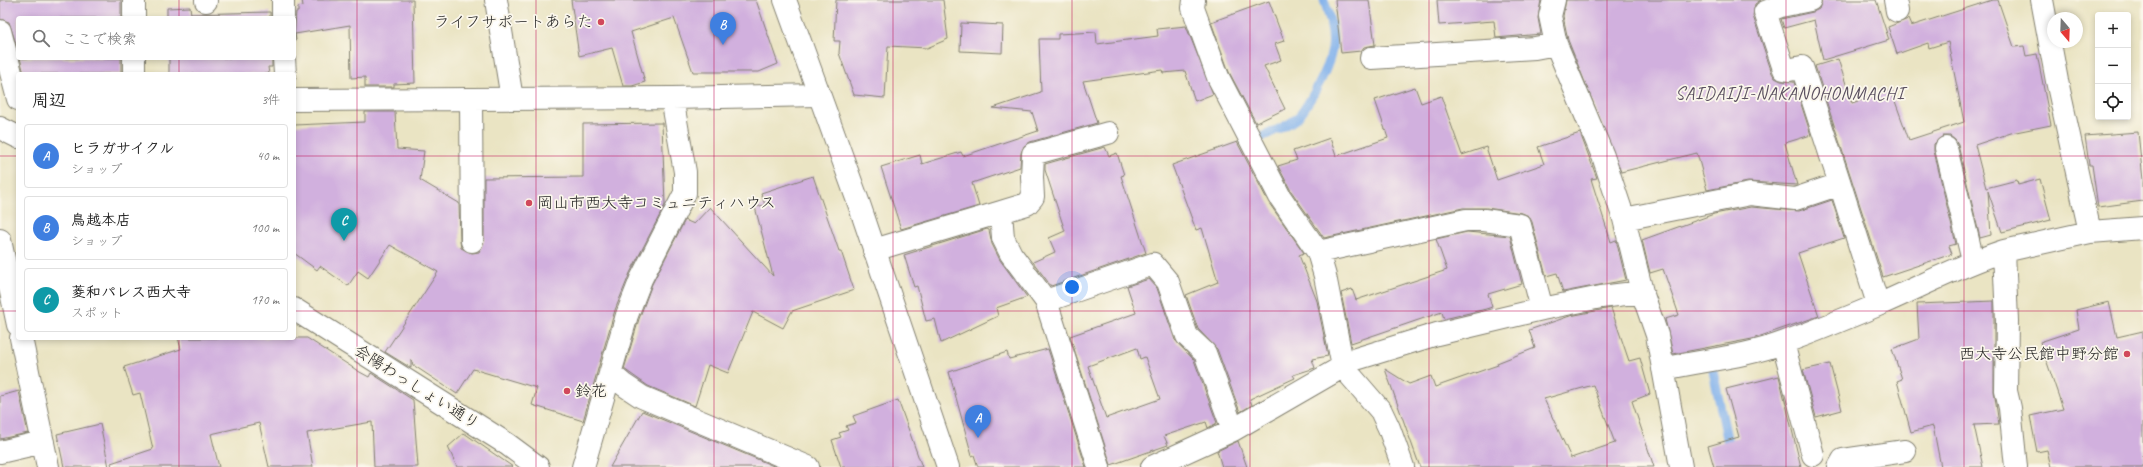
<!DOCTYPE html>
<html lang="ja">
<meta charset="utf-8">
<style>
body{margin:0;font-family:Caveat,"Klee One",sans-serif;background:#f2f2f2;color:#222}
.controls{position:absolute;right:12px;top:12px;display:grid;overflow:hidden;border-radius:4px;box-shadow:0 2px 6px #0003}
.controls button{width:36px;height:36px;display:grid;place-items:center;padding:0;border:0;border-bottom:1px solid #e0e0e0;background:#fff;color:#222;font:20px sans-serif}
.compass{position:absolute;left:2047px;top:12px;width:36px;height:36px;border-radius:50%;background:#fff;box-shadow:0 2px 6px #0003;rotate:161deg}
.you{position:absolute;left:1072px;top:287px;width:14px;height:14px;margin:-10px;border:3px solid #fff;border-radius:50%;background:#1a73e8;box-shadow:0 0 0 6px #1a73e833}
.badge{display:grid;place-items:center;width:26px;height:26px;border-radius:50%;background:#ea580c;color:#fff;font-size:13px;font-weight:700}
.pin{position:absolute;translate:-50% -33px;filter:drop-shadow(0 1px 2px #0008)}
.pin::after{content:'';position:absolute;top:21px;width:14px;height:12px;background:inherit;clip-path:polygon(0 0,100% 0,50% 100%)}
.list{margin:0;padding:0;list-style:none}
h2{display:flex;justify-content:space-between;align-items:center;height:52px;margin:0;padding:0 16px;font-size:17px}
h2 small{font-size:13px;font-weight:400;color:#767676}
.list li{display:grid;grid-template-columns:26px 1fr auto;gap:12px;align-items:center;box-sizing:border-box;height:64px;margin:0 8px 8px;padding:0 8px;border:1px solid #e0e0e0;border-radius:4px}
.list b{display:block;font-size:15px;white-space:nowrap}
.list p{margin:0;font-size:13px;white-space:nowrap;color:#767676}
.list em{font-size:13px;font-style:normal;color:#767676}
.icon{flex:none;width:22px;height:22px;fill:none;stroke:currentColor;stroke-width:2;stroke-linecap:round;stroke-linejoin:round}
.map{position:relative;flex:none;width:2143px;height:467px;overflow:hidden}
.search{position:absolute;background:#fff;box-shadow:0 2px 6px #0003;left:16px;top:16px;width:280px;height:44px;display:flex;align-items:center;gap:10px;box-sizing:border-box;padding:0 14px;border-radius:4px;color:#767676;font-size:15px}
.panel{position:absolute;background:#fff;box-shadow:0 2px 6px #0003;left:16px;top:72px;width:280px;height:268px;border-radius:4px}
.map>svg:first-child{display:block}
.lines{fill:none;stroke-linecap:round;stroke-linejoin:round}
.stream{stroke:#80b0eb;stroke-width:9}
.building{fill:#d1b0de;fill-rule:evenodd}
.street-casing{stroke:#838070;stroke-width:24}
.secondary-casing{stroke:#838070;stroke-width:24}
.street{stroke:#fff;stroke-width:22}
.secondary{stroke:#fff;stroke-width:22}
.grid{fill:none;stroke:#c2185b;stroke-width:1;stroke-opacity:0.55}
.poi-dot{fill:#d1495b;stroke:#fbf7ec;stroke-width:1.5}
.labels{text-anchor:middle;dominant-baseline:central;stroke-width:3.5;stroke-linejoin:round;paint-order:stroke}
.poi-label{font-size:16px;fill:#1c1c1c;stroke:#fbf7ec;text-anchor:end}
.street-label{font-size:16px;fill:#1c1c1c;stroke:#fbf7ec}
.quarter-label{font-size:18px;letter-spacing:1px;fill:#5b5060;stroke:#fbf7ec}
</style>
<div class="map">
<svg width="2143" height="467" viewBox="0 0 2143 467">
<rect width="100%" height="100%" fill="#fbf7ec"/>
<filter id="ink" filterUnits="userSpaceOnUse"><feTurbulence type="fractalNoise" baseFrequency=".025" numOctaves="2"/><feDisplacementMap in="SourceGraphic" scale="8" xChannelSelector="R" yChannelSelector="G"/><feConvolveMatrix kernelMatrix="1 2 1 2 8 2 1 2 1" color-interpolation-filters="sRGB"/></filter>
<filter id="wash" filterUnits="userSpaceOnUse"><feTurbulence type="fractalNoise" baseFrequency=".012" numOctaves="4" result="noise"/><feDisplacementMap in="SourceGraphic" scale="16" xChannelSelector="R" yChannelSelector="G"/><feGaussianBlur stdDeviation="0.9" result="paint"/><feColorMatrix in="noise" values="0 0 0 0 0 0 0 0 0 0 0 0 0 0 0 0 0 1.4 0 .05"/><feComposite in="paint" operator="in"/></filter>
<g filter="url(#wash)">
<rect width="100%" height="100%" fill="#eae4c3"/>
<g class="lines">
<path class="stream" d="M1262 137C1273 131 1288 126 1297 118 1304 111 1309 101 1314 93 1335 56 1338 40 1324 0
M1713 371 1733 467"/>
</g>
<g id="blocks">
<path class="building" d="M0 0H121V18H18V50L9 22 0 19Z
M302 0H413L415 83 394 84V87H365V77L351 78 350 25 295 34 296 40 294 41 296 12H298V7L303 6Z
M571 0H756L778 64 759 72H693L674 18 631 32 645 82 632 86H623L612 48 579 56Z
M836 0H943L948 39 927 48 888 46 885 98 854 95 839 53 840 41H834Z
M1335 0H1369L1375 45 1364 47 1361 51 1341 53Z
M1437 0H1541L1538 18 1541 34 1496 38 1494 21 1439 25Z
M1566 0H1761L1755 4 1753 16 1772 73 1775 78 1781 81 1794 82 1811 135 1785 143 1797 185 1748 182 1707 190 1697 153 1621 172 1568 40 1563 16Z
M1822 0H1876L1889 40 1823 60 1814 20 1784 28 1781 19 1813 12 1819 9Z
M1992 0H1998L2014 47 2024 46 2026 56 2037 54 2051 125 2011 133 1975 145 1986 188 2017 180 2018 185 2040 179 2051 220 2002 232 1988 191 1991 235 1980 238 1958 145 1955 140 1950 136H1943L1934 144V151L1956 244 1949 246 1952 254 1883 277 1815 66 1838 59 1852 103 1891 90 1909 140 1964 122 1948 42 1929 48 1928 43 1897 54 1888 27 1908 19 1911 26Z
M1269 1 1284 41 1275 44 1281 60 1264 66 1285 109 1256 123 1229 72 1211 22Z
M190 7 191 14 270 12V18H167V8Z
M961 23 1003 25 1002 53 960 51Z
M1186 26 1213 94 1195 101 1185 71 1163 73 1162 70 1083 81 1097 123 1030 142 1024 146 1021 153 1020 167 972 183 979 206 901 229 881 167 920 155 922 164 961 152 963 156 1038 131 1032 112 993 108 1041 92 1039 39H1058V34L1096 32 1097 44 1158 36 1157 29Z
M20 58H121V74H24Z
M169 58H272V67H268L269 74H169Z
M1415 87 1421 103 1441 96 1462 155 1486 147 1497 180 1544 164 1538 147 1580 133 1597 178 1591 179 1611 242 1616 240 1626 280 1563 292 1557 273 1546 276 1532 222 1529 216 1522 213 1486 208H1463L1324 238 1291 191 1278 166 1297 160 1293 151 1330 138 1336 156 1388 138 1375 100Z
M365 112H395L397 149 424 151 420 180 459 203 460 241 461 248 472 253 479 252 484 241V178L583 177V124L662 123 665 205 630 273 615 310 583 421 532 405 537 388 473 369 457 394 413 365 411 360V368L385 352 438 272 390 245 368 278 358 271 348 286 320 266 317 270 294 253V125L365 122Z
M2138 132 2143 180V201L2098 207 2092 165H2089L2085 136Z
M1237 142 1269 203 1304 253 1299 255 1317 301 1328 356 1312 359 1315 368 1293 375 1295 378 1250 399 1252 405 1240 412 1217 349 1198 329 1186 295 1218 282 1202 228 1196 230 1172 165Z
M1105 147 1109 156 1117 153 1124 175 1121 176 1146 253 1051 286 1033 262 1055 252 1049 238 1065 231 1045 170V164Z
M813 176 839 251H841L854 290 792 311 783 328 753 312 728 373 708 365 695 406 648 386 624 369 639 319 652 284 685 220 694 224 710 207 773 276 755 207 765 205 761 193Z
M1832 200 1844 238 1798 253 1819 316 1752 339 1673 354 1665 319 1679 315 1663 269 1650 273 1642 240 1714 214 1751 207 1799 211Z
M987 229 989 230 992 244 1000 260 1027 297 996 308 998 316 941 343 935 319 926 321 917 286 914 287 904 255Z
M1467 232 1510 236 1522 284 1488 294 1492 307 1486 309 1444 319 1442 312 1351 343 1341 293 1352 289 1356 300 1447 270 1436 239Z
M1149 279 1157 288 1175 340 1194 360 1217 423 1208 428 1206 422 1164 436 1168 445 1111 465 1070 336 1136 313 1127 286ZM1137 348 1140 359 1145 357 1160 399 1106 418 1088 366Z
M1994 301V391L1999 424 1974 425 1983 467H1941L1933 426 1911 432 1897 381 1902 379 1892 349 1919 339 1917 304Z
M2109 302 2117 337 2143 331V467H2051L2047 450 2037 452 2030 416 2063 409 2040 342 2079 329 2076 310Z
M1611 308 1629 361 1640 358 1650 394 1632 401 1654 467H1420L1385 369 1409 384 1431 376 1435 387 1498 365 1497 363 1535 348 1529 330 1570 316ZM1593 385 1615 443 1571 458 1544 399Z
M178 338H307L358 371 369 377 371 373 413 400 418 467H374L372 422 307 433 313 467H269L259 423 211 434 219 467H112L111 463 153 449 140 393 133 395 124 367 181 349Z
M1048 349 1086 467H978L974 455 972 456 949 372 1007 352 1009 359Z
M1830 364 1842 410 1816 417 1803 370Z
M1779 376 1801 467H1714L1708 446 1739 437 1726 389Z
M19 391 28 433 0 439V396Z
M898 400 922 467H841L832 440 841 437 839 433 848 430 846 426 856 423 853 416Z
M642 411 776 467H610Z
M100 424 109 467H64L57 434Z
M464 433 513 467H457L448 447Z
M1238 441 1247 467H1222L1217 451Z"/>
</g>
</g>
<g filter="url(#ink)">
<use href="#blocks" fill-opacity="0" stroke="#838070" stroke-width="1"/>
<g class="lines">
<g class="street-casing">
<path id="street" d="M283 0V18
M496 0 512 99
M1194 0 1193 8 1218 77 1280 197 1318 252 1325 276 1343 367 1381 411 1389 428 1403 467
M1554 0 1550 16 1556 44 1603 156 1624 219 1642 292 1657 335 1681 467
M1810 0 1781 6 1765 12 1784 69 1789 70 1802 67 1840 184
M1895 0 1897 11
M2042 0 2057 81 2090 232 2143 228
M206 1V0
M134 18V0
M0 31 18 99
M284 58 285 74
M1371 58 1535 48 1556 44
M134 74V58
M294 100 672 98 819 95
M471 100 472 241
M0 128 18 137
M1946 148 1973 261
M1001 212 1027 204 1033 197 1032 177 1033 154 1108 133
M1624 219 1750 194 1795 199 1840 184 1878 304
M0 240 18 325
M874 250 1001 212 1003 238 1011 254 1046 301 1099 467
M1318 252 1466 220H1484L1520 225 1542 309
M1046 301 1153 264 1168 282 1187 336 1205 353 1233 430
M294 309 507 444 538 467
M21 338 48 467
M1783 343 1813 455
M1663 369C1704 360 1745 357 1785 342 1816 331 1847 318 1878 305 1920 287 1960 265 2004 251
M610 373 624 385 642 397 808 467
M0 452 43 442
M583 467 627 315 641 279 685 193V172L672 98
M1152 467 1233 430 1356 359 1437 334 1542 309 1601 297 1642 292
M1839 467 1843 460 1905 451
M2016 467 2010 408 2006 391 2007 321 2004 251 2090 232"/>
</g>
<g class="secondary-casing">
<path id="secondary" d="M785 0 859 204 948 467"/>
</g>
<use href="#street" class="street"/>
<use href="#secondary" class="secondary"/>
</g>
</g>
<path class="grid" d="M179 0V18M357 0V467M536 0V467M714 0V467M893 0V467M1072 0V467M1250 0V467M1429 0V467M1607 0V467M1786 0V467M1964 0V467M179 58V74M0 156H18M294 156H2143M0 311H18M294 311H2143M179 338V467"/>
<g class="poi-dot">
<circle cx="601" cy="22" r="4"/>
<circle cx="529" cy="203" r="4"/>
<circle cx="2127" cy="354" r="4"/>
<circle cx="567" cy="391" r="4"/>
</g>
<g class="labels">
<g class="poi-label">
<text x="593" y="22">ライフサポートあらた</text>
<text x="537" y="203" text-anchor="start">岡山市西大寺コミュニティハウス</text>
<text x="2119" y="354">西大寺公民館中野分館</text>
<text x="575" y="391" text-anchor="start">鈴花</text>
</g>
<g class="street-label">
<text transform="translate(417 387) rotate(32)">会陽わっしょい通り</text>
</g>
<g class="quarter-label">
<text x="1790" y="93">SAIDAIJI-NAKANOHONMACHI</text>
</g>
</g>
</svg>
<div class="controls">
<button>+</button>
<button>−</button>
<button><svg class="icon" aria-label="locate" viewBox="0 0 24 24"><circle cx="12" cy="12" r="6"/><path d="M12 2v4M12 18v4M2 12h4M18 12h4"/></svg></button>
</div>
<svg class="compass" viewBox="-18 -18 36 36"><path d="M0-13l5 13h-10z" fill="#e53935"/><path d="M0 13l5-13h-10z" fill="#767676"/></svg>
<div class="you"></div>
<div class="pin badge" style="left:978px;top:438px;background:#3f7fe0">A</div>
<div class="pin badge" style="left:723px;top:45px;background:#3f7fe0">B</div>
<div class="pin badge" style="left:344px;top:241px;background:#0f9aa8">C</div>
<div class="search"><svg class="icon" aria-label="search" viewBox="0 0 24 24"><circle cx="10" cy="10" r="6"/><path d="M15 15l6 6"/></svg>ここで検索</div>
<section class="panel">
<h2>周辺<small>3件</small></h2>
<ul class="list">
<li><span class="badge" style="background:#3f7fe0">A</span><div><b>ヒラガサイクル</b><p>ショップ</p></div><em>40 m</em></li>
<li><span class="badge" style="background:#3f7fe0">B</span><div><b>鳥越本店</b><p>ショップ</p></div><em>100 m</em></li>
<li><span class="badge" style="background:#0f9aa8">C</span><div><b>菱和パレス西大寺</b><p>スポット</p></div><em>170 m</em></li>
</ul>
</section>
</div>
